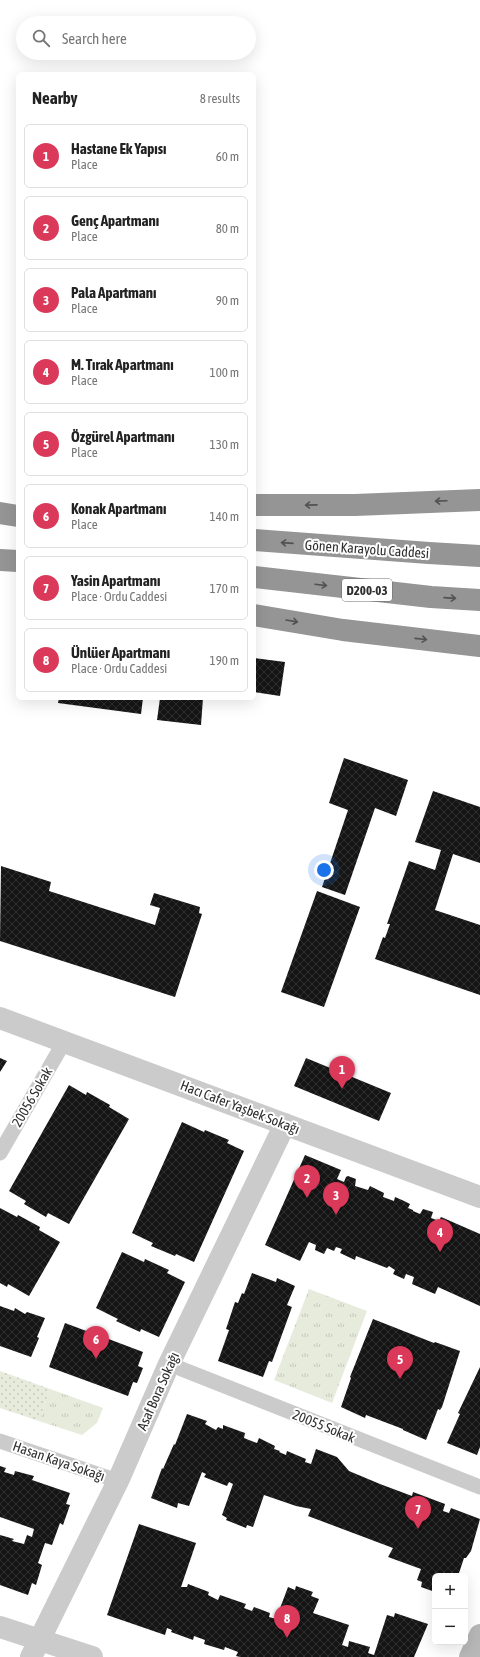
<!DOCTYPE html>
<meta charset="utf-8">
<style>
body{margin:0;font-family:"Asap Condensed",sans-serif;background:#f2f2f2;color:#222}
.controls{position:absolute;right:12px;bottom:12px;display:grid;overflow:hidden;border-radius:6px;box-shadow:0 4px 16px #0002}
.controls button{width:36px;height:36px;display:grid;place-items:center;padding:0;border:0;border-bottom:1px solid #e0e0e0;background:#fff;color:#222;font:20px sans-serif}
.you{position:absolute;left:324px;top:870px;width:14px;height:14px;margin:-10px;border:3px solid #fff;border-radius:50%;background:#1a73e8;box-shadow:0 0 0 6px #1a73e833}
.badge{display:grid;place-items:center;width:26px;height:26px;border-radius:50%;background:#db395a;color:#fff;font-size:13px;font-weight:700}
.pin{position:absolute;translate:-50% -33px;filter:drop-shadow(0 1px 2px #0008)}
.pin::after{content:'';position:absolute;top:21px;width:14px;height:12px;background:inherit;clip-path:polygon(0 0,100% 0,50% 100%)}
.list{margin:0;padding:0;list-style:none}
h2{display:flex;justify-content:space-between;align-items:center;height:52px;margin:0;padding:0 16px;font-size:17px}
h2 small{font-size:13px;font-weight:400;color:#767676}
.list li{display:grid;grid-template-columns:26px 1fr auto;gap:12px;align-items:center;box-sizing:border-box;height:64px;margin:0 8px 8px;padding:0 8px;border:1px solid #e0e0e0;border-radius:6px}
.list b{display:block;font-size:15px;white-space:nowrap}
.list p{margin:0;font-size:13px;white-space:nowrap;color:#767676}
.list em{font-size:13px;font-style:normal;color:#767676}
.icon{flex:none;width:22px;height:22px;fill:none;stroke:currentColor;stroke-width:2;stroke-linecap:round;stroke-linejoin:round}
.map{position:relative;flex:none;width:480px;height:1657px;overflow:hidden}
.search{position:absolute;background:#fff;box-shadow:0 4px 16px #0002;left:16px;top:16px;width:240px;height:44px;display:flex;align-items:center;gap:10px;box-sizing:border-box;padding:0 14px;border-radius:22px;color:#767676;font-size:15px}
.panel{position:absolute;background:#fff;box-shadow:0 4px 16px #0002;left:16px;top:72px;width:240px;height:628px;border-radius:6px}
.map>svg:first-child{display:block}
.grass{fill:url(#grass-tufts)}
.park{fill:url(#park-dots)}
.building{fill:url(#building-cross-hatch)}
.lines{fill:none;stroke-linecap:round;stroke-linejoin:round}
.lane{stroke:#cbcbcb;stroke-width:15}
.street{stroke:#cbcbcb;stroke-width:22}
.secondary{stroke:#b8b8b8;stroke-width:22}
.highway{stroke:#959595;stroke-width:22}
.oneway{stroke:#525252}
.labels{text-anchor:middle;dominant-baseline:central;stroke-width:4;stroke-linejoin:round;paint-order:stroke}
.shield{fill:#fff;stroke:#6d6d6d;stroke-width:1}
.shield-label{font-size:13px;font-weight:bold;fill:#2e2e2e}
.street-label{font-size:14px;fill:#2e2e2e;stroke:#fff}
</style>
<div class="map">
<svg width="480" height="1657" viewBox="0 0 480 1657">
<defs>
<pattern id="grass-tufts" width="24" height="20" patternUnits="userSpaceOnUse"><rect width="24" height="20" fill="#e6ebdc"/><path d="M3 7l-1-3M5 7V3M7 7l1-3M15 17l-1-3M17 17v-4M19 17l1-3" fill="none" stroke="#c6cabd"/></pattern>
<pattern id="park-dots" width="8" height="8" patternUnits="userSpaceOnUse"><rect width="8" height="8" fill="#e6ebdc"/><path d="M2 2h.1M6 6h.1" fill="none" stroke="#c6cabd" stroke-width="1.8" stroke-linecap="round"/></pattern>
<pattern id="building-cross-hatch" width="8" height="8" patternUnits="userSpaceOnUse"><rect width="8" height="8" fill="#151515"/><path d="M0 0l8 8M0 8l8-8" fill="none" stroke="#2f2f2f"/></pattern>
</defs>
<rect width="100%" height="100%" fill="#fff"/>
<path class="grass" d="M309 1289 367 1311 332 1403 274 1380Z
M50 1389 103 1408 97 1423 82 1435 39 1421Z"/>
<path class="park" d="M0 1371 50 1389 39 1421 0 1408Z"/>
<path class="building" d="M254 658 285 662 280 696 254 692Z
M59 698H143L141 714 58 703Z
M160 698H203L201 725 157 720Z
M344 758 408 780 396 816 375 808 345 895 322 887 348 810 329 803Z
M433 791 480 807V863L453 854 435 910 480 925V995L375 959 383 937 385 938 390 924H387L409 861 435 870 441 850 415 842Z
M1 866 51 882 49 891 155 925 160 908 150 905 154 893 200 907 199 913 202 914 175 997 0 941Z
M317 891 360 907 324 1007 281 992Z
M0 1058 7 1061 0 1072Z
M306 1058 391 1093 379 1121 294 1086Z
M69 1085 86 1095 87 1092 110 1105 109 1107 129 1119 69 1224 48 1213 46 1217 24 1204 26 1201 9 1191Z
M182 1122 204 1132 205 1130 229 1140 227 1143 244 1151 194 1262 176 1254 175 1256 151 1246 153 1243 132 1233Z
M305 1155 341 1170 337 1179 344 1182 346 1177 348 1176 356 1179 355 1186 368 1190 370 1186 384 1193 383 1197 394 1201 395 1197 402 1200 410 1204 408 1208 413 1210V1211L420 1214 423 1209 433 1212 431 1218 439 1221 441 1217 480 1234V1306L438 1287 435 1294 412 1284 414 1277 406 1274 404 1279 393 1274 395 1270 389 1266 387 1268 356 1256 355 1260 340 1253 342 1249 336 1247 334 1251 327 1248 324 1254 315 1250 316 1245 309 1242 300 1261 265 1245Z
M0 1208 17 1217 18 1215 40 1227 39 1230 60 1242 29 1296 8 1284 7 1287 0 1283Z
M122 1252 144 1262 145 1259 169 1270 167 1273 185 1282 159 1337 141 1329 140 1332 116 1321 118 1319 96 1308Z
M252 1273 276 1282 277 1278 295 1286 287 1305 292 1307 272 1362 269 1361 263 1377 218 1361 229 1330 226 1329 235 1302 238 1303 242 1293 244 1294Z
M0 1306 14 1311 15 1308 25 1314 27 1312 45 1318 37 1337 39 1338 31 1357 0 1346Z
M373 1319 434 1343 435 1342 460 1351 442 1407 440 1410 438 1409 426 1440 403 1430V1429L366 1415 365 1418 341 1407 351 1378 350 1377Z
M65 1323 89 1332 88 1335 97 1338 98 1335 143 1352 138 1366 143 1368 137 1383 133 1382 128 1396 49 1367Z
M480 1367V1447L477 1455 447 1443 460 1414 458 1413Z
M187 1414 207 1421 205 1424 216 1430 218 1427 223 1429V1425L245 1433 244 1438 249 1440 257 1443 259 1438 275 1446 274 1449 280 1451 279 1452 286 1455 287 1451 306 1459 305 1462 311 1464 316 1449 337 1457 349 1471 380 1484 412 1496 413 1492 445 1504 443 1511 449 1513 451 1508 480 1519 471 1551 466 1558H464L458 1576H435V1592L421 1587 422 1582 417 1580 421 1569 388 1557 393 1548 308 1516 311 1509 296 1506 264 1495 253 1527 247 1525 246 1528 226 1520 227 1518 222 1515 233 1484 229 1482 227 1486 204 1477 206 1474 202 1472 189 1506 178 1503 177 1508 151 1498 162 1468 163 1469 174 1444 175 1445Z
M0 1466 6 1468 4 1472 14 1475 15 1471 34 1476 32 1480 70 1493 66 1504 70 1505 63 1525 60 1523 52 1545 45 1543 38 1563 42 1565 36 1585 32 1583 28 1595 0 1585V1535L14 1539 12 1541 24 1544 27 1535 32 1537 34 1529 0 1517Z
M139 1524 196 1543 181 1587H187L188 1584 209 1592 208 1595 218 1600 220 1595 246 1604 244 1608 252 1611 254 1607 270 1613 269 1617 276 1619 288 1587 295 1590 296 1586 313 1592 311 1596 319 1599 313 1613 349 1625 342 1645 348 1647 349 1641 370 1647 368 1653 374 1655 387 1615 394 1617 395 1613 428 1624 414 1657H240L236 1656 238 1652 225 1647 224 1650 204 1644 205 1640 194 1636 193 1640 171 1632 172 1630 167 1628 165 1635 107 1615Z"/>
<g class="lines">
<path class="lane" d="M0 1153 64 1042
M169 1364 480 1487
M0 1441 118 1481"/>
<path class="street" d="M0 1018 480 1197
M0 1627 92 1657
M31 1657 118 1481 169 1364 285 1124"/>
<path class="secondary" d="M470 1657 480 1635"/>
<path class="highway" d="M254 505H355L480 500
M0 513 18 516
M254 540 429 553 480 556
M0 560 18 561
M254 577 431 597 480 600
M254 615 343 630 480 646"/>
</g>
<defs><path id="oneway-shaft" d="M-6 0H5M1.5-3L5.5 0L1.5 3" fill="none" stroke-width="1.6" stroke-linecap="round" stroke-linejoin="round"/></defs>
<g class="oneway">
<use href="#oneway-shaft" transform="translate(441 501) rotate(178)"/>
<use href="#oneway-shaft" transform="translate(311 505) rotate(179)"/>
<use href="#oneway-shaft" transform="translate(287 543) rotate(-176)"/>
<use href="#oneway-shaft" transform="translate(321 585) rotate(7)"/>
<use href="#oneway-shaft" transform="translate(450 598) rotate(4)"/>
<use href="#oneway-shaft" transform="translate(292 621) rotate(10)"/>
<use href="#oneway-shaft" transform="translate(421 639) rotate(6)"/>
</g>
<g class="labels">
<rect class="shield" x="342" y="579" width="50" height="22" rx="3"/>
<g class="shield-label">
<text x="367" y="590">D200-03</text>
</g>
<g class="street-label">
<text transform="translate(367 549) rotate(4)">Gönen Karayolu Caddesi</text>
<text transform="translate(32 1097) rotate(-60)">20056 Sokak</text>
<text transform="translate(240 1107) rotate(21)">Hacı Cafer Yaşbek Sokağı</text>
<text transform="translate(158 1391) rotate(-66)">Asaf Bora Sokağı</text>
<text transform="translate(324 1426) rotate(22)">20055 Sokak</text>
<text transform="translate(59 1461) rotate(19)">Hasan Kaya Sokağı</text>
</g>
</g>
</svg>
<div class="controls">
<button>+</button>
<button>−</button>
</div>
<div class="you"></div>
<div class="pin badge" style="left:342px;top:1089px">1</div>
<div class="pin badge" style="left:307px;top:1198px">2</div>
<div class="pin badge" style="left:336px;top:1215px">3</div>
<div class="pin badge" style="left:440px;top:1252px">4</div>
<div class="pin badge" style="left:400px;top:1379px">5</div>
<div class="pin badge" style="left:96px;top:1359px">6</div>
<div class="pin badge" style="left:418px;top:1529px">7</div>
<div class="pin badge" style="left:287px;top:1638px">8</div>
<div class="search"><svg class="icon" aria-label="search" viewBox="0 0 24 24"><circle cx="10" cy="10" r="6"/><path d="M15 15l6 6"/></svg>Search here</div>
<section class="panel">
<h2>Nearby<small>8 results</small></h2>
<ul class="list">
<li><span class="badge">1</span><div><b>Hastane Ek Yapısı</b><p>Place</p></div><em>60 m</em></li>
<li><span class="badge">2</span><div><b>Genç Apartmanı</b><p>Place</p></div><em>80 m</em></li>
<li><span class="badge">3</span><div><b>Pala Apartmanı</b><p>Place</p></div><em>90 m</em></li>
<li><span class="badge">4</span><div><b>M. Tırak Apartmanı</b><p>Place</p></div><em>100 m</em></li>
<li><span class="badge">5</span><div><b>Özgürel Apartmanı</b><p>Place</p></div><em>130 m</em></li>
<li><span class="badge">6</span><div><b>Konak Apartmanı</b><p>Place</p></div><em>140 m</em></li>
<li><span class="badge">7</span><div><b>Yasin Apartmanı</b><p>Place · Ordu Caddesi</p></div><em>170 m</em></li>
<li><span class="badge">8</span><div><b>Ünlüer Apartmanı</b><p>Place · Ordu Caddesi</p></div><em>190 m</em></li>
</ul>
</section>
</div>
